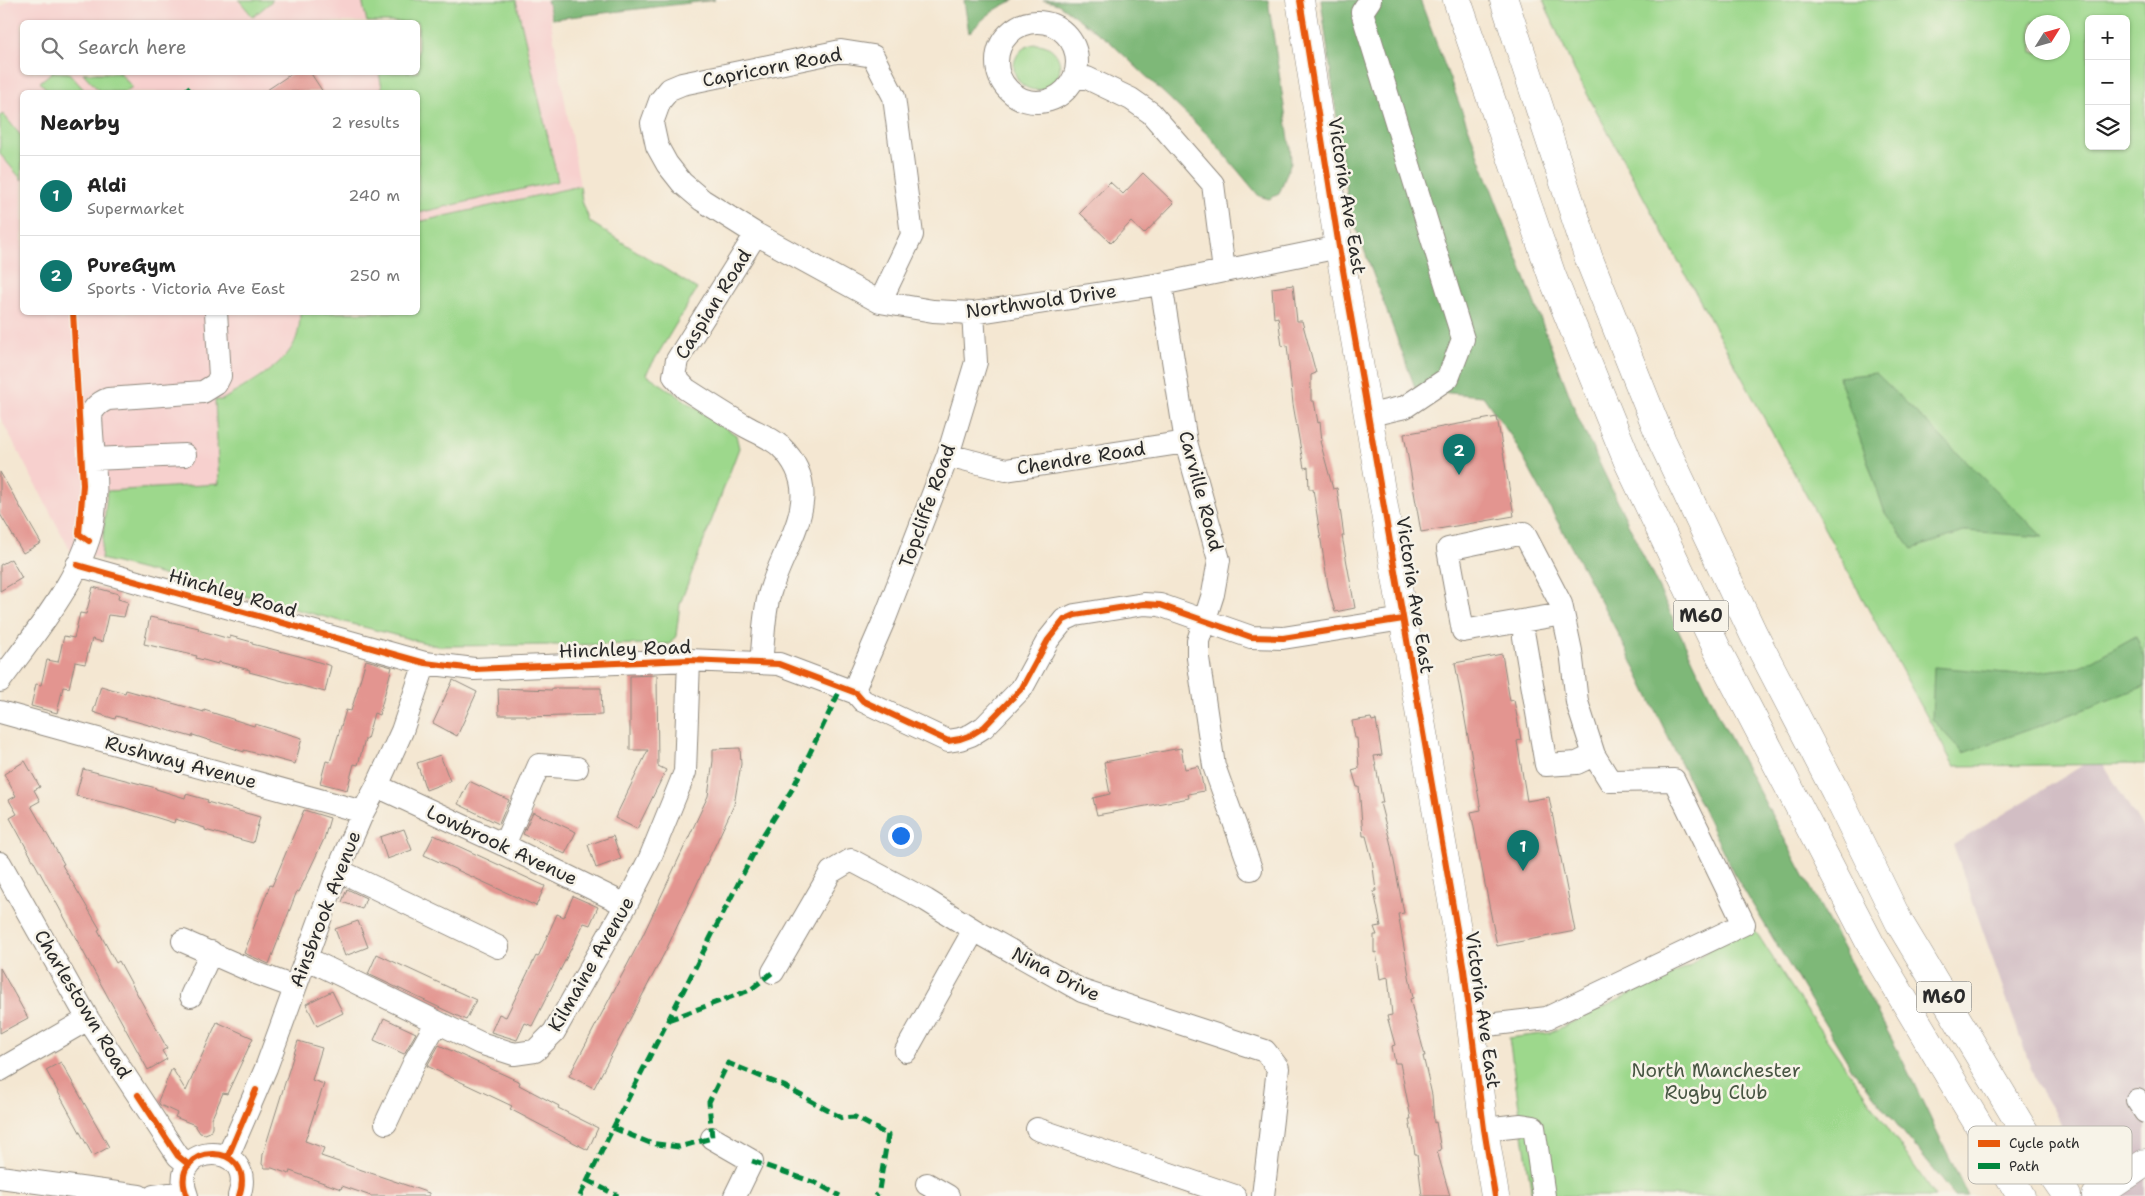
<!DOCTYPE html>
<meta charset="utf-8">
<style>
body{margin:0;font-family:"Shantell Sans",sans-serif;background:#f6f6f6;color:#222}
.controls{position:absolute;right:15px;top:15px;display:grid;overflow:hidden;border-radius:8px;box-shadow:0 1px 4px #0004}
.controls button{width:45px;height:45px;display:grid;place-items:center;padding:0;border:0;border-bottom:1px solid #e0e0e0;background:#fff;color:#222;font:25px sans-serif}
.compass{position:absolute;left:2025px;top:15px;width:45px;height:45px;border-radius:50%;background:#fff;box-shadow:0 1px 4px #0004;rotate:53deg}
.you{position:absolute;left:900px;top:835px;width:18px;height:18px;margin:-12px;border:4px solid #fff;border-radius:50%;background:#1a73e8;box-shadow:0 0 0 8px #1a73e833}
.badge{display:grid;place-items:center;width:32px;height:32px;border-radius:50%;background:#0f766e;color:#fff;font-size:16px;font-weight:700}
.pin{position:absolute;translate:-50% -41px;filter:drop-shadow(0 1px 2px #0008)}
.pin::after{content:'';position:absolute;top:26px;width:18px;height:15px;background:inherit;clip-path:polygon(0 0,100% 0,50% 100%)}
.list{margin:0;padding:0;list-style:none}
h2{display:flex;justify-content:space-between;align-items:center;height:65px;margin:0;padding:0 20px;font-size:21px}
h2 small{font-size:16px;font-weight:400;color:#767676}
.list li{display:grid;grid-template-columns:32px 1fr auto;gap:15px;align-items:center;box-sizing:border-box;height:80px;padding:0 20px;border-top:1px solid #e0e0e0}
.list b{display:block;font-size:19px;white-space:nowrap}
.list p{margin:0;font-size:16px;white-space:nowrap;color:#767676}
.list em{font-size:16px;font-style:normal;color:#767676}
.icon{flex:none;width:28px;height:28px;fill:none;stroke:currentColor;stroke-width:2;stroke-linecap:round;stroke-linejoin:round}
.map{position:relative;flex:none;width:2145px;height:1196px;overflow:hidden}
.search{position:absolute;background:#fff;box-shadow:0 1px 4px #0004;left:20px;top:20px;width:400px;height:55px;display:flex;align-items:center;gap:12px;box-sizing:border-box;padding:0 18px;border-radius:8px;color:#767676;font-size:19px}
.panel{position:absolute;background:#fff;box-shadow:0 1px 4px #0004;left:20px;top:90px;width:400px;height:225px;border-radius:8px}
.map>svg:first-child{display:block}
.built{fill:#f7d0ce;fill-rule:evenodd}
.industrial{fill:#d2bec4}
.green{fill:#9dd88c;stroke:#64825c;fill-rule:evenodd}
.forest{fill:#7eb878;stroke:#547252}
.building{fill:#e39590}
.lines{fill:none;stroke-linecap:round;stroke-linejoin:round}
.minor-casing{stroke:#90897e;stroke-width:24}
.major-casing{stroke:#90897e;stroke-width:29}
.highway-casing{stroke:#90897e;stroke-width:29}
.minor{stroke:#fff;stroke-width:22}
.major{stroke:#fff;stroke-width:28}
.highway{stroke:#fff;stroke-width:28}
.quiet{stroke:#00873e;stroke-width:5;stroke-dasharray:10 5;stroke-linecap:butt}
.cycleway-casing{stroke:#f7f3e8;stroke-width:9}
.cycleway{stroke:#e8590c;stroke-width:6}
.labels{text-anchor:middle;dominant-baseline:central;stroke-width:5;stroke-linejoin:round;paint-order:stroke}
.shield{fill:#f7f3e8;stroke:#686764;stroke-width:1}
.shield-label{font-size:18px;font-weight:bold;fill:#2b2b2b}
.street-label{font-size:19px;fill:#2b2b2b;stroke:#f7f3e8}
.park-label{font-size:19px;fill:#485643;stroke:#f7f3e8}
.key{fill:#f7f3e8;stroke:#bab7af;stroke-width:1}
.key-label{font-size:14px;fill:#2b2b2b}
</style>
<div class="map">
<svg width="2145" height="1196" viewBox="0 0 2145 1196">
<rect width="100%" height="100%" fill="#f7f3e8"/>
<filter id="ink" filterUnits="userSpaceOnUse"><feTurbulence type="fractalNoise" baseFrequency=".02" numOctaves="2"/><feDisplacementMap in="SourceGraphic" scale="10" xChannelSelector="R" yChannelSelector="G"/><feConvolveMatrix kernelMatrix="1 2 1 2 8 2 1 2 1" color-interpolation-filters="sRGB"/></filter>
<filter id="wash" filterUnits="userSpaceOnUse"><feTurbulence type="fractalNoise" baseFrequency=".0096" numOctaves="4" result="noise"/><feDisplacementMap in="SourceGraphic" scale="20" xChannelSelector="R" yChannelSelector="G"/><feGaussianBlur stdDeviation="1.12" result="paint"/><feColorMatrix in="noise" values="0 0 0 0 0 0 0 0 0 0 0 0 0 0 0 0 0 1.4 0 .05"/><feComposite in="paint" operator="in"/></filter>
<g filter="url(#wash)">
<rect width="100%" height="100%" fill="#f4e7d2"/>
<path class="built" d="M10 0H547L580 186 418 222V92H22V312L300 313 296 340 288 353 272 368 222 400H215L219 484 107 491 101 559 70 550 0 417V8ZM22 22H418V72H22Z"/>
<path class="industrial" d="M2098 756 2145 832V1196H2105L2036 1083 1953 845Z"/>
<path class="green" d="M239 0H273L253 17Z
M362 0H516L558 181 418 213V92H383L379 73 418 72V22H367Z
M1543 0H2145V764L1954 766 1573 68ZM2089 19H2126V146H2089ZM2032 22H2062V52H2032Z
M1014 67a23 23 0 1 1 46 0a23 23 0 1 1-46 0Z
M52 72 69 73 86 92H49L40 82Z
M83 73H120L132 87 125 92H100Z
M3 114 22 137V180L0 154V116Z
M580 186 582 201 590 222 697 289 646 374 736 435 739 448 680 604 676 636 670 644 437 646 101 559 107 491 219 484 215 400H222C245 386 287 365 296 339 299 331 300 321 300 313L418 312V222Z
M1747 918 1809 1014 1935 1196H1532L1509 1038 1550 1033 1689 966Z"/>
<path class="forest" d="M547 0H715L552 19Z
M964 0H1015C996 7 983 18 969 33Z
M1043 0H1268L1290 146 1291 162 1279 194 1269 199 1259 196 1209 136 1109 41 1058 4Z
M1321 0H1420L1578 418 1725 728 1899 1053 1968 1196H1955L1852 1069 1733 872 1622 641 1513 439 1483 396 1416 390 1349 209Z
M1876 373 2043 537 1966 531 1912 549 1885 513 1839 377Z
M2136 636 2145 658V686L2051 722 1963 753 1932 719 1934 667 2019 674 2080 667Z"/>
<g id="blocks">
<path class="building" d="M294 72H310L323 92H264Z
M1143 173 1174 203 1144 234 1131 222 1111 243 1080 213 1110 182 1123 194Z
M1293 285 1297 321H1302L1316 373 1311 375V401H1314L1318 423 1320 422 1322 441H1320L1333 489 1337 488 1344 536H1342L1355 608 1335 612 1328 586 1313 489H1309L1308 467 1304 468 1293 404 1287 345 1282 346 1278 317 1274 318 1272 288Z
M1497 417 1514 516 1421 532 1404 434Z
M0 472 41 543 23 553 0 514Z
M11 559 22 578 0 591V565Z
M93 587 119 594 118 599 128 602 124 617 108 615 102 642 92 639 85 664 75 662 69 688 63 687 57 713 31 706 36 684 41 685 47 660 58 662 64 636 74 638 80 613 86 614Z
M150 617 199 628 198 630 230 639V636L252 642V644L303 657 331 666 325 692 249 672 250 670 219 662 218 664 196 658 197 656 144 644Z
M1502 654 1510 701 1514 700 1521 740 1517 741 1527 801 1549 797 1575 931 1497 946 1471 812 1481 810 1455 663Z
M366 660 392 667 379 715 374 713 367 739H365L358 765 354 764 347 790 320 783 326 761 330 762 346 710 351 711Z
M657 675 658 766 666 770 637 829 615 818 648 750H630V676Z
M453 680 477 692 457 736 433 723Z
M101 686 125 693 126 690 204 712V710L254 726 255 724 302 738 295 764 244 750V752L193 735 192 737 116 716 115 719 93 712Z
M498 688 552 690V688H601L602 715 526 717V715H499Z
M1371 718 1372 721 1376 720 1382 755 1374 756 1383 803H1380L1390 841 1404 913 1398 914 1413 998 1410 999 1425 1056H1423L1432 1095 1434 1123 1436 1122 1441 1150 1437 1151 1450 1196H1422L1417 1154H1415L1409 1119H1411L1400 1063H1395L1392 1046 1395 1045 1387 1016 1392 1015 1388 977 1380 979 1376 952 1374 953V935H1377L1374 927 1381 926 1374 891H1376L1372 859 1366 836H1363L1359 787H1357L1352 770 1359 768 1357 738H1355L1352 721Z
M740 748 741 764 734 805 666 950 594 1088 569 1076 643 935 708 796 713 761V749Z
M1181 748 1185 769 1199 766 1204 791 1188 794 1189 798 1097 815 1093 798 1110 794 1104 762Z
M440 755 450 781 426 790 417 763Z
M25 761 40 787 34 790 40 801 31 806 64 864 62 865 100 929 98 930 116 963 119 961 167 1048 162 1051 167 1059 148 1070 10 818 17 814 9 800 16 796 4 774Z
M83 769 156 788V789L185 798 186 794 208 800 207 802 260 817 253 843 205 830V828L175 819 174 823 123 807 76 796Z
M469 781 509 800 499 824 458 804Z
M304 810 330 818 324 839 299 892 297 891 269 964 244 953 270 885 272 886Z
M533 812 576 832 565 854 523 834Z
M404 829 412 850 387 859 380 837Z
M434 835 545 886 536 906 424 855Z
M613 836 621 859 596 868 588 845Z
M347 889 366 898 362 909 342 902Z
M573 896 598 907 590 925 584 923 532 1026 525 1023 517 1040 491 1032 499 1014 506 1017 536 956 538 957 557 914 564 917Z
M358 921 368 947 345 956 335 929Z
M377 954 476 1000 466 1020 368 974Z
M0 968 28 1018 0 1033Z
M332 991 343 1013 317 1026 306 1004Z
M384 1018 416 1033 404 1054 374 1040Z
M217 1022 253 1038 227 1094 223 1093 212 1118V1128L210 1132 205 1134 200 1133 195 1125 175 1117 177 1113 160 1105 158 1101 172 1068 186 1091Z
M298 1041 322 1048 312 1080 324 1084 305 1141 324 1148 321 1156 429 1193V1196H371L342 1186 341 1189 290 1171 289 1174 272 1168H265L262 1164 263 1154Z
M439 1045 520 1082 519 1085 559 1106 558 1108 598 1128 588 1150 510 1109 512 1106 427 1066Z
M61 1062 109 1147 93 1156 46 1070Z"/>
</g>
</g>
<g filter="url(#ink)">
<use href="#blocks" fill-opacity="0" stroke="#90897e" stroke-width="1"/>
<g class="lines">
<g class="minor-casing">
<path id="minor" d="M997 62a40 40 0 1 1 80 0a40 40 0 1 1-80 0Z
M1074 78H1087L1131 99 1151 113 1213 184 1224 271
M756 234 677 360 674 376 686 389C706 402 726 415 747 427 758 433 771 438 780 446 829 493 785 541 770 592 763 615 764 639 761 663
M1161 284 1186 442 1219 560 1213 594 1198 641V658L1214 766 1251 869
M880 302 912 235 894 97 873 56 841 51 682 84 670 89 660 101 652 123 657 146 667 164 682 183 702 200 756 234 880 302 933 311 973 313 1161 284 1339 247
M1370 415 1405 407 1448 378 1463 339 1362 12 1370 0
M948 455 1006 470 1186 442
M93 459 185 455
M77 565 425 663 474 669 689 660 779 664 856 693 863 701 948 741 960 739 971 735 984 727 1022 688 1048 640 1064 620 1075 615 1144 604 1160 605 1251 637 1283 638 1403 619
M1524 637 1546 765 1577 763 1594 755
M0 681C32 637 89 569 94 514 98 482 92 447 91 415 94 407 100 402 108 399L203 392 216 384 220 376 216 312
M856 693V685L885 618 948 455 976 362 973 313
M0 712 363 812
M377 786 504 845 626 905
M504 845 539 765 577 768
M0 863 88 1019 178 1156 189 1165
M338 870 498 947
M183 941 256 973 294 987
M306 958 480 1043 514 1054 535 1051 554 1032 626 905 650 858 685 772 689 660
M773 972 831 872 851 860 926 900 974 930 1082 991 1265 1051 1278 1068 1263 1196
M191 996 211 952
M1471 1027 1547 1018 1744 924 1674 780 1610 781 1594 755 1577 702 1571 651 1561 604 1524 533 1448 549 1463 631 1563 614
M906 1051 974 930
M0 1070 88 1019
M2137 1100 2145 1112
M386 1123 416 1059 437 1022
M1037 1129 1235 1196
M1484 1129 1521 1125 1534 1127 1544 1196
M712 1138 752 1161 735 1196
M228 1156 266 1068 338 870 363 812 377 786 402 731 425 663
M0 1177 139 1196
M927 1184 948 1196
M154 1196 185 1192
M187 1196C165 1141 259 1139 239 1196"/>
</g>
<g class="major-casing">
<path id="major" d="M1300 0 1339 247 1464 970 1484 1129 1495 1196
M2096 1196 2145 1163"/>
</g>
<g class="highway-casing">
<path id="highway" d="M1457 0 1552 276 1628 462 1719 653 1871 945 2021 1196
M1504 0 1589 259 1662 441 1754 635 1835 791 1899 922 2036 1151 2067 1196"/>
</g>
<use href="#minor" class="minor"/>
<use href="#major" class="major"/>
<use href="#highway" class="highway"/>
<path class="quiet" d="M186 87 191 92
M668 1020 750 990 773 972
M613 1128 650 1143 679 1147 712 1138 709 1102 728 1063 784 1086 842 1118 855 1117 888 1135 879 1190 876 1196
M752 1161 816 1183 840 1196
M587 1180 618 1196
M580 1196 613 1128 762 837 793 788 841 688"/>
<g class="cycleway-casing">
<path id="cycleway" d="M1300 0 1339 247 1464 970 1484 1129 1495 1196
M73 312 83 485 79 534 89 541
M77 565 425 663 474 669 689 660 779 664 856 693 863 701 948 741 960 739 971 735 984 727 1022 688 1048 640 1064 620 1075 615 1144 604 1160 605 1251 637 1283 638 1403 619
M138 1095 178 1156 189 1165
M228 1156 256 1090
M187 1196C165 1141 259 1139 239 1196"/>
</g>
<use href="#cycleway" class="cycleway"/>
</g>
</g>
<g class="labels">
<g class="shield">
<rect x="1673.5" y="600.5" width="55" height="31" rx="4"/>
<rect x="1916.5" y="981.5" width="55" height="31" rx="4"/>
</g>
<g class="shield-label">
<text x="1701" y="616">M60</text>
<text x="1944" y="997">M60</text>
</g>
<g class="street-label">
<text transform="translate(772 67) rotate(-11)">Capricorn Road</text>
<text transform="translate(1347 196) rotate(81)">Victoria Ave East</text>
<text transform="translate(1041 301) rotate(-8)">Northwold Drive</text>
<text transform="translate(713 304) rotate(-58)">Caspian Road</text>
<text transform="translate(1081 458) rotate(-9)">Chendre Road</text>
<text transform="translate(1201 491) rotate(75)">Carville Road</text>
<text transform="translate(927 506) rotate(-70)">Topcliffe Road</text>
<text transform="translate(233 593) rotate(16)">Hinchley Road</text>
<text transform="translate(1415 595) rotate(81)">Victoria Ave East</text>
<text transform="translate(625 649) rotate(-2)">Hinchley Road</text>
<text transform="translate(181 762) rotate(15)">Rushway Avenue</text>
<text transform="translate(502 845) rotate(25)">Lowbrook Avenue</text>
<text transform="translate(325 909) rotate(-69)">Ainsbrook Avenue</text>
<text transform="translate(591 964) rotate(-60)">Kilmaine Avenue</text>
<text transform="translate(1056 974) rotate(27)">Nina Drive</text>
<text transform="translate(83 1004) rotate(59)">Charlestown Road</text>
<text transform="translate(1483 1010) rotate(82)">Victoria Ave East</text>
</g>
<g class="park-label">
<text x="1716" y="1070">North Manchester<tspan x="1716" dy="22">Rugby Club</tspan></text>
</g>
</g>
<rect x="1968" y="1126" width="164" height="58" rx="8" class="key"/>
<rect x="1978" y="1140" width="22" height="7" fill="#e8590c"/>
<rect x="1978" y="1163" width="22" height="6" fill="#00873e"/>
<g class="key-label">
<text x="2009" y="1148">Cycle path</text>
<text x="2009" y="1171">Path</text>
</g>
</svg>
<div class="controls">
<button>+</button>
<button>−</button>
<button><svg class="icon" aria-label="layers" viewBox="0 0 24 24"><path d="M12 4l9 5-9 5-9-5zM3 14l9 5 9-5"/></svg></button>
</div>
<svg class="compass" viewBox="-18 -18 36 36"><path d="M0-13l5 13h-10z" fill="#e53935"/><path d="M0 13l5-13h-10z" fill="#767676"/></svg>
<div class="you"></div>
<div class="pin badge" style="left:1523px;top:871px">1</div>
<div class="pin badge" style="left:1459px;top:475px">2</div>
<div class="search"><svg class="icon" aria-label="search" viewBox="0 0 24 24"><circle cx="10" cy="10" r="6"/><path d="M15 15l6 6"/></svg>Search here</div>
<section class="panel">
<h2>Nearby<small>2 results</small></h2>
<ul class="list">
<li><span class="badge">1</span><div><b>Aldi</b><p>Supermarket</p></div><em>240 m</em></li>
<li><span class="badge">2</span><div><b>PureGym</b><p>Sports · Victoria Ave East</p></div><em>250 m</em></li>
</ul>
</section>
</div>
